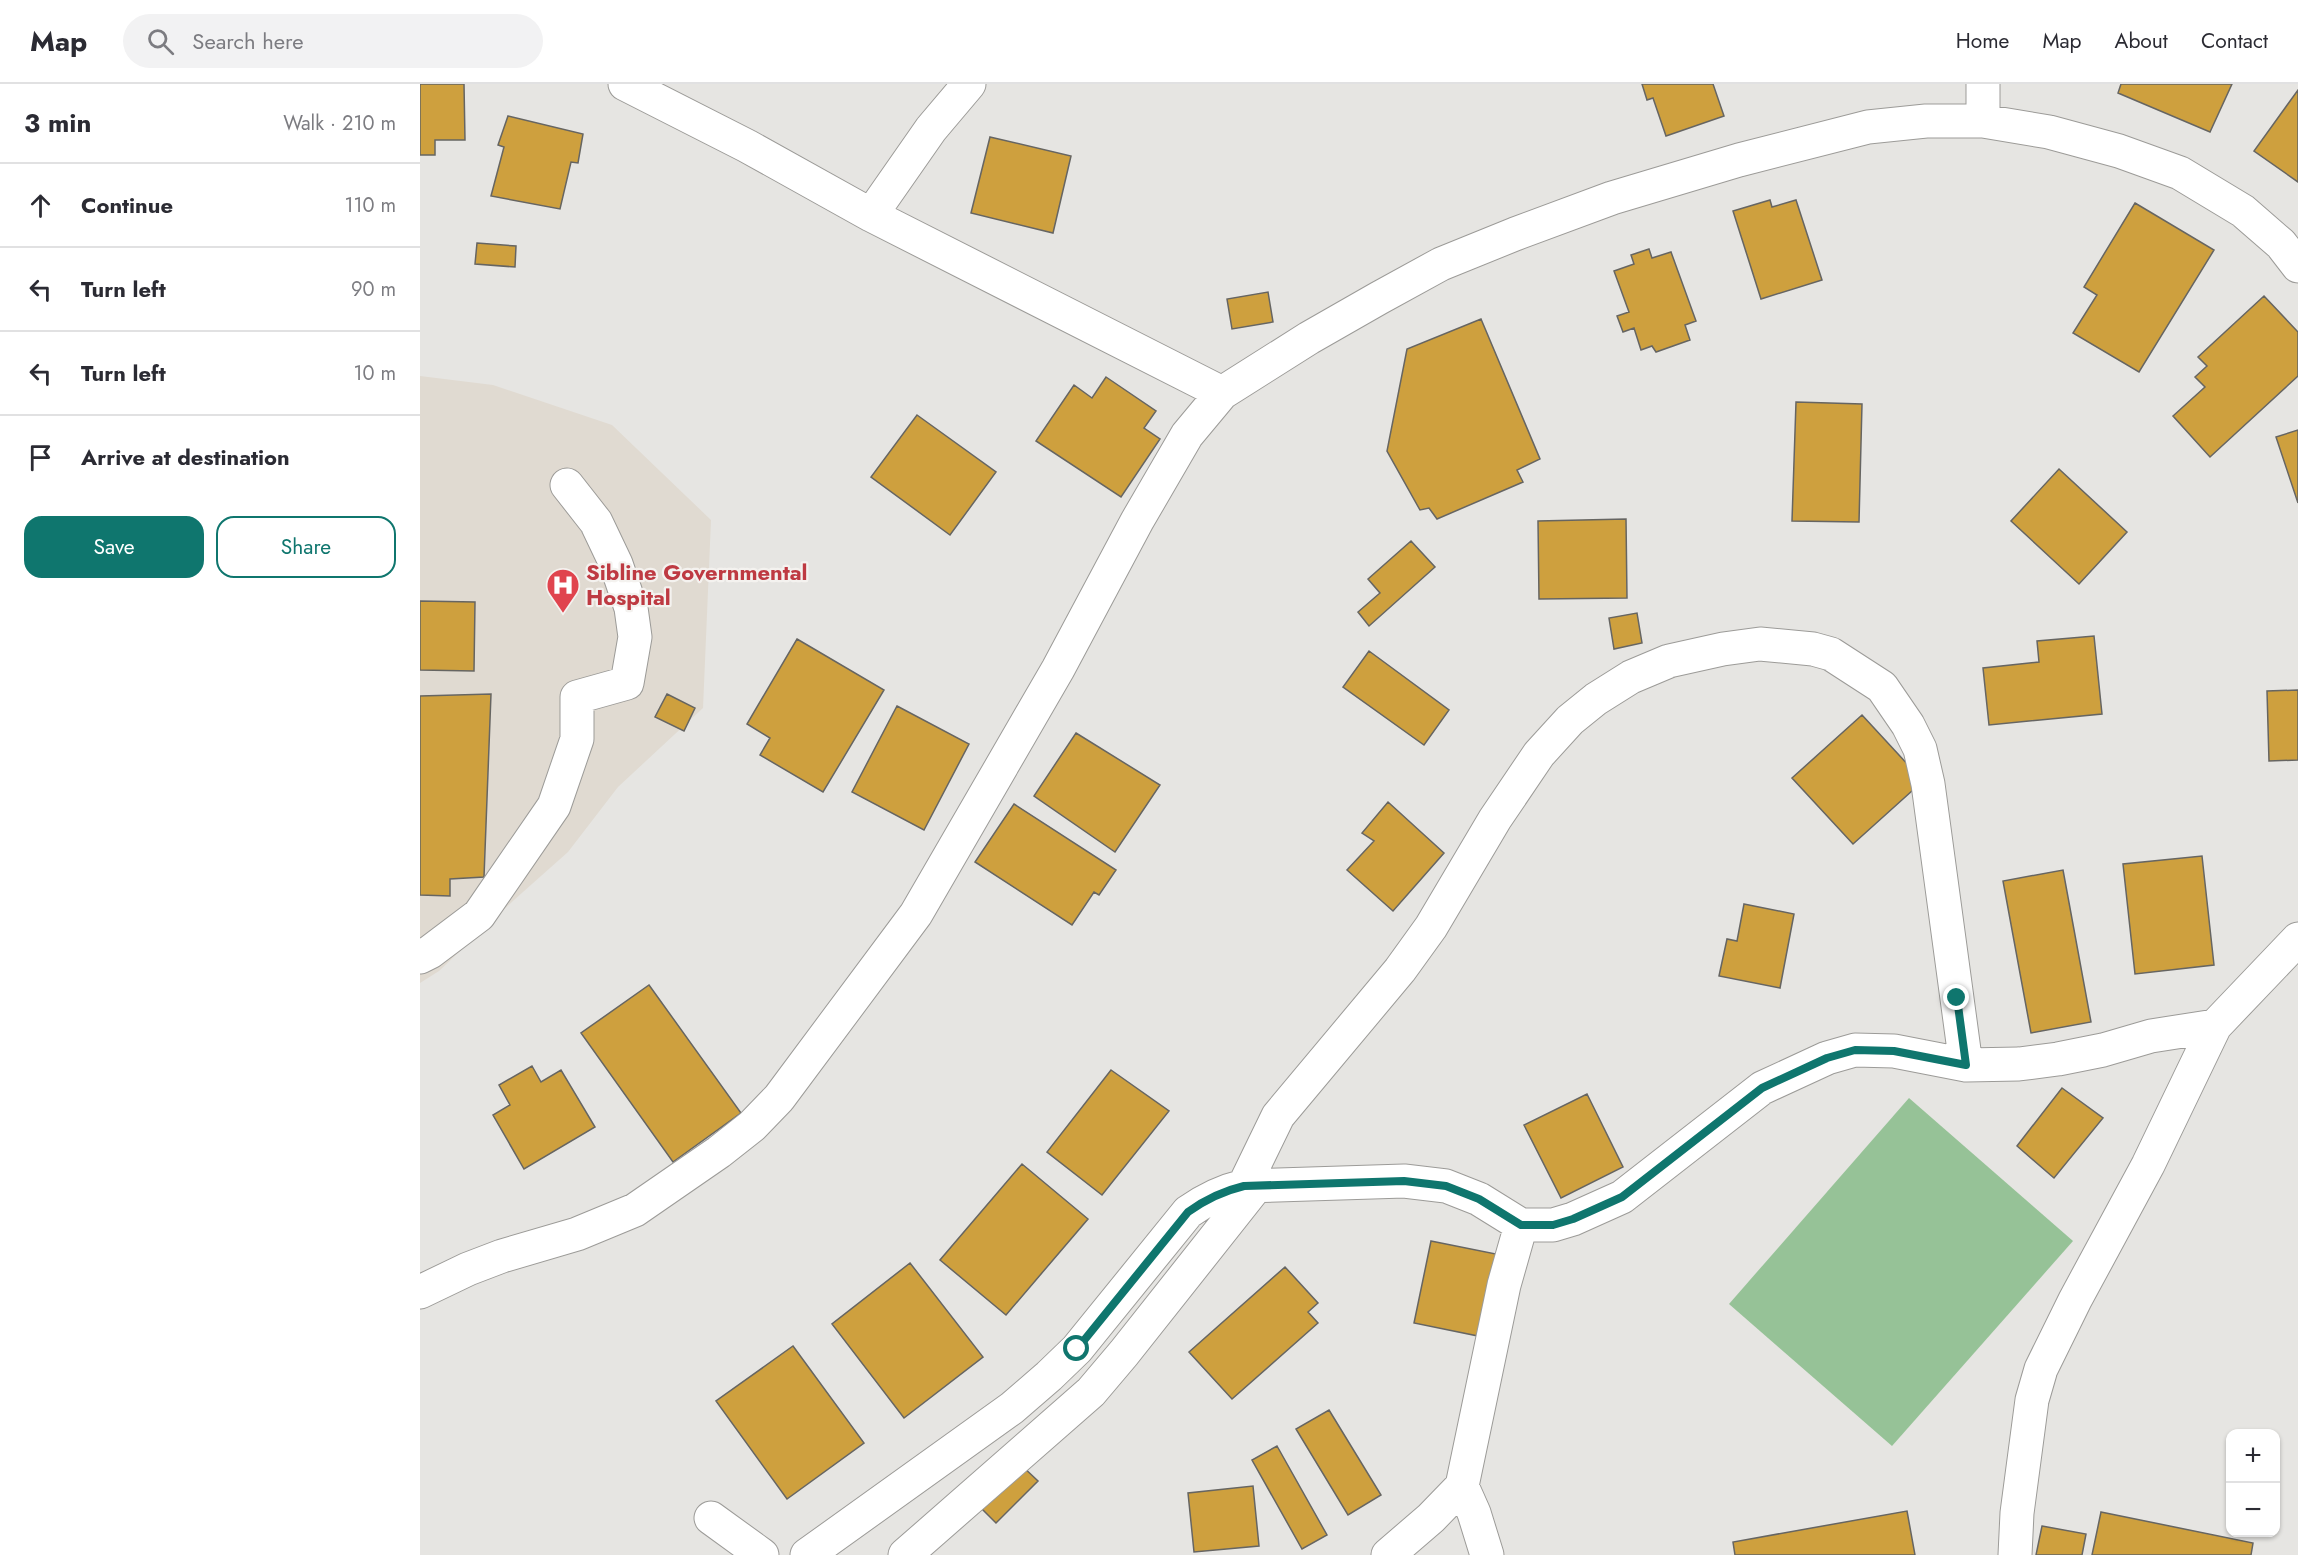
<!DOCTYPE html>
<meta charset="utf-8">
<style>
body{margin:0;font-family:Jost,sans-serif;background:#f2f2f3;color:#2b2b33}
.controls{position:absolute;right:18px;bottom:18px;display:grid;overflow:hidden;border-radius:12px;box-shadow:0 2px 4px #0004}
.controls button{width:54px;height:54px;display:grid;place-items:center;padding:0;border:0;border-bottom:2px solid #e1e1e2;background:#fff;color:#2b2b33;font:30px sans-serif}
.stop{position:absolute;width:18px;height:18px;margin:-14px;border:4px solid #0f766e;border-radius:50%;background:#fff}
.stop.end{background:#0f766e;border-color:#fff;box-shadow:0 2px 6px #0008}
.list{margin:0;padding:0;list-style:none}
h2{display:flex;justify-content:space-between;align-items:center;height:78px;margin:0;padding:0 24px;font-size:26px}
h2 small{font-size:20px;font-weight:400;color:#7c7c81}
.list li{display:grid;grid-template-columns:39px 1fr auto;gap:18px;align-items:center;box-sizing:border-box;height:84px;padding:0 24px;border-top:2px solid #e1e1e2}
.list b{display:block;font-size:22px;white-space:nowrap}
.list em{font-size:20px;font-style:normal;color:#7c7c81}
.actions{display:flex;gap:12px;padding:18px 24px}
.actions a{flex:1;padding:14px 0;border:2px solid #0f766e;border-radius:18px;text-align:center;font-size:21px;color:#0f766e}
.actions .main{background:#0f766e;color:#fff}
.icon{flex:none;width:33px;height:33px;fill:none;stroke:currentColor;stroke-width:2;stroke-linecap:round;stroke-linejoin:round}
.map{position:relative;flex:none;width:1878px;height:1471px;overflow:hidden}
header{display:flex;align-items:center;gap:36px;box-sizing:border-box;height:84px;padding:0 30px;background:#fff;border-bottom:2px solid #e1e1e2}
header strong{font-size:28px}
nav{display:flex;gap:33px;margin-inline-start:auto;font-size:21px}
.search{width:420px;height:54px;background:#f2f2f3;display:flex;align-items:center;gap:15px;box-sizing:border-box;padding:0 21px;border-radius:33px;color:#7c7c81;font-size:22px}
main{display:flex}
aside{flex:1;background:#fff}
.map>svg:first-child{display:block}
.built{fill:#e0dad1}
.green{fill:#96c297}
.building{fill:#cea03e;stroke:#666562;stroke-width:1.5}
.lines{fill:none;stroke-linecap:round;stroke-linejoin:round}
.minor-casing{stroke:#9c9b98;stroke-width:35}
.minor{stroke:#fff;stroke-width:33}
.route{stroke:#0f766e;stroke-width:8}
.labels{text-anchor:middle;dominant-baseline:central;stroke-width:4.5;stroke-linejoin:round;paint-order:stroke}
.health-label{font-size:22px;font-weight:bold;fill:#be3a42;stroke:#f4f2ef;text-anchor:start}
</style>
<header>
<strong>Map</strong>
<div class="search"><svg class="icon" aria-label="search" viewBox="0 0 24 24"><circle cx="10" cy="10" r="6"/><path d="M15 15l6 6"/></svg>Search here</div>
<nav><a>Home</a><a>Map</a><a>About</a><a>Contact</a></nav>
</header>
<main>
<aside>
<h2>3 min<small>Walk · 210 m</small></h2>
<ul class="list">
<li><svg class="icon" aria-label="ahead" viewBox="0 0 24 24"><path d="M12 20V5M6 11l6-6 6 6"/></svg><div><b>Continue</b></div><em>110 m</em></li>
<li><svg class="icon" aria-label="left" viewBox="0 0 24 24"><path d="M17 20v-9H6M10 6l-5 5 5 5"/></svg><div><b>Turn left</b></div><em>90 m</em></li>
<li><svg class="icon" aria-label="left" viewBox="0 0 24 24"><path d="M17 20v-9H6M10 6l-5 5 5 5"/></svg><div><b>Turn left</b></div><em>10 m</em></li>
<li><svg class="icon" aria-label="arrive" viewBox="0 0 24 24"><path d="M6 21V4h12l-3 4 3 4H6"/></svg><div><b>Arrive at destination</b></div></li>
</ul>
<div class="actions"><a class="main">Save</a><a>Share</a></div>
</aside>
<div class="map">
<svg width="1878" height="1471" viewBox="0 0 1878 1471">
<rect width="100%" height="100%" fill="#e6e5e2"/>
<path class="built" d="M0 292 73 301 192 341 291 436 283 624 198 703 148 768 94 816 19 887 0 899Z"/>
<path class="green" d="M1489 1014 1653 1157 1472 1362 1309 1220Z"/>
<path class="building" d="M0 0H44L45 56H15V71H0Z
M1222 0H1293L1304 32 1246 52 1233 14 1227 16Z
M1701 0H1812L1790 48 1698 9Z
M1878 6V98L1834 67Z
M88 32 163 50 158 79 151 78 140 125 71 112 84 63 78 61Z
M570 53 651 72 633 149 551 129Z
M1350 116 1352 123 1376 116 1402 196 1341 215 1313 127Z
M1715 119 1794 166 1719 288 1653 249 1677 211 1664 203Z
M57 159 96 162 95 183 55 180Z
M1229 165 1232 174 1251 168 1276 237 1265 241 1270 256 1236 268 1232 262 1221 266 1214 244 1203 248 1197 232 1209 228 1194 187 1214 180 1211 171Z
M848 208 853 238 812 245 807 215Z
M1844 212 1878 248V292L1790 373 1753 332 1785 303 1775 293 1787 282 1778 273Z
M1061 235 1120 375 1097 386 1103 398 1017 435 1009 424 1000 426 967 367 987 265Z
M686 293 736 327 724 344 740 355 701 413 616 357 654 301 672 314Z
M1376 318 1442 320 1439 438 1372 437Z
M497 331 576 388 530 451 451 393Z
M1878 346V419L1856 353Z
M1639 385 1707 448 1659 500 1591 437Z
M1206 435 1207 514 1119 515 1118 437Z
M991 457 1015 483 949 542 938 528 960 509 948 495Z
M0 517 55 518 54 587 0 586Z
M1217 529 1222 559 1194 565 1189 534Z
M1674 552 1682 630 1569 641 1563 584 1619 578 1617 557Z
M377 555 464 606 403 708 340 671 350 654 327 640Z
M949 567 1029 626 1004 661 923 603Z
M1878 606V676L1849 677 1847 607Z
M71 610 64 793 30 795V812L0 811V612Z
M247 610 275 624 264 647 235 633Z
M477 622 549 660 504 746 432 708Z
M1442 631 1503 697 1433 760 1372 694Z
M656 649 740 701 695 768 614 712Z
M968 718 1024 769 973 827 927 786 954 757 942 749Z
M594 720 696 786 679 811 674 808 652 841 555 778Z
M1782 772 1794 881 1715 890 1703 780Z
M1643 786 1671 938 1611 949 1583 797Z
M1324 820 1374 830 1360 904 1299 892 1307 855 1317 857Z
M229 901 321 1029 253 1078 161 949Z
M112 982 121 998 141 986 175 1043 104 1085 73 1031 90 1021 79 1001Z
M691 986 749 1027 682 1111 627 1068Z
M1642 1004 1683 1034 1634 1094 1597 1062Z
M1167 1010 1203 1083 1141 1114 1104 1041Z
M602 1080 668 1135 586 1231 520 1176Z
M1011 1157 1076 1170 1063 1253 994 1239Z
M490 1179 563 1273 484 1334 412 1240Z
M865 1183 898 1219 888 1228 898 1239 812 1315 769 1268Z
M373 1262 444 1359 367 1415 296 1317Z
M909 1326 961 1411 928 1431 876 1345Z
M857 1362 907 1451 882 1465 832 1376Z
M600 1380 618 1397 576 1439 558 1421Z
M833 1402 839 1462 774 1468 768 1409Z
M1487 1427 1495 1471H1315L1313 1458Z
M1681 1428 1833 1459 1831 1471H1672Z
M1622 1442 1666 1450 1662 1471H1616Z"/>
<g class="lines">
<g class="minor-casing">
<path id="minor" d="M205 0 327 62 451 131 802 309
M1563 0V37
M451 131 511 45 549 0
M0 873 10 868 59 831 134 722 157 655V613L207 599 215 553 211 524 196 480 176 438 147 401
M824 1102 858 1032 980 886 1011 843 1075 735 1119 670 1150 636 1176 615 1211 593 1249 577 1303 565 1340 560 1393 565 1411 570 1462 603 1488 641 1500 665 1508 700 1546 981
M0 1208 48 1185 82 1172 157 1150 215 1126 299 1068 332 1042 359 1014 496 830 638 585 717 437 767 351 802 309 889 254 959 214 1021 180 1095 150 1192 114 1319 76 1448 43 1506 37H1563L1629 48 1699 67 1760 89 1823 127 1861 160 1878 182
M1042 1402 1054 1429 1067 1471
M291 1434 342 1471
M387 1471 592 1324 629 1292 657 1265 768 1128C786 1115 803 1107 824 1102L984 1097 1026 1102 1059 1115 1101 1141H1133L1153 1135 1202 1113 1342 1004 1407 974 1435 966 1474 967 1546 981 1599 980 1638 975 1683 966 1731 952 1795 942
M485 1471 671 1308 704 1269 837 1101
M968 1471 1011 1434 1042 1402 1084 1201 1101 1141
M1595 1471 1597 1429 1612 1316 1621 1285 1655 1216 1728 1081 1795 942 1878 855"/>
</g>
<use href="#minor" class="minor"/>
</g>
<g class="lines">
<path class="route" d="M657 1265 768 1128C786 1115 803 1107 824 1102L984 1097 1026 1102 1059 1115 1101 1141H1133L1153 1135 1202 1113 1342 1004 1407 974 1435 966 1474 967 1546 981 1537 914"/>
</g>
<defs>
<g id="hospital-pin" transform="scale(1.725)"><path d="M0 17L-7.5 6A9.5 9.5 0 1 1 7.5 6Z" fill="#e0444e" stroke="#f4f2ef"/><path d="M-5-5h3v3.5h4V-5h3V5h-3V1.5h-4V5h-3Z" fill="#fff"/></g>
</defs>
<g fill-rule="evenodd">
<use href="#hospital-pin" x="143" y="501"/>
</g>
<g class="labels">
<g class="health-label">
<text x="166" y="488">Sibline Governmental<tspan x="166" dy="25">Hospital</tspan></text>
</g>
</g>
</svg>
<div class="controls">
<button>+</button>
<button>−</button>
</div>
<div class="stop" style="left:657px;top:1265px"></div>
<div class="stop end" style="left:1537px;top:914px"></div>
</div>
</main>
